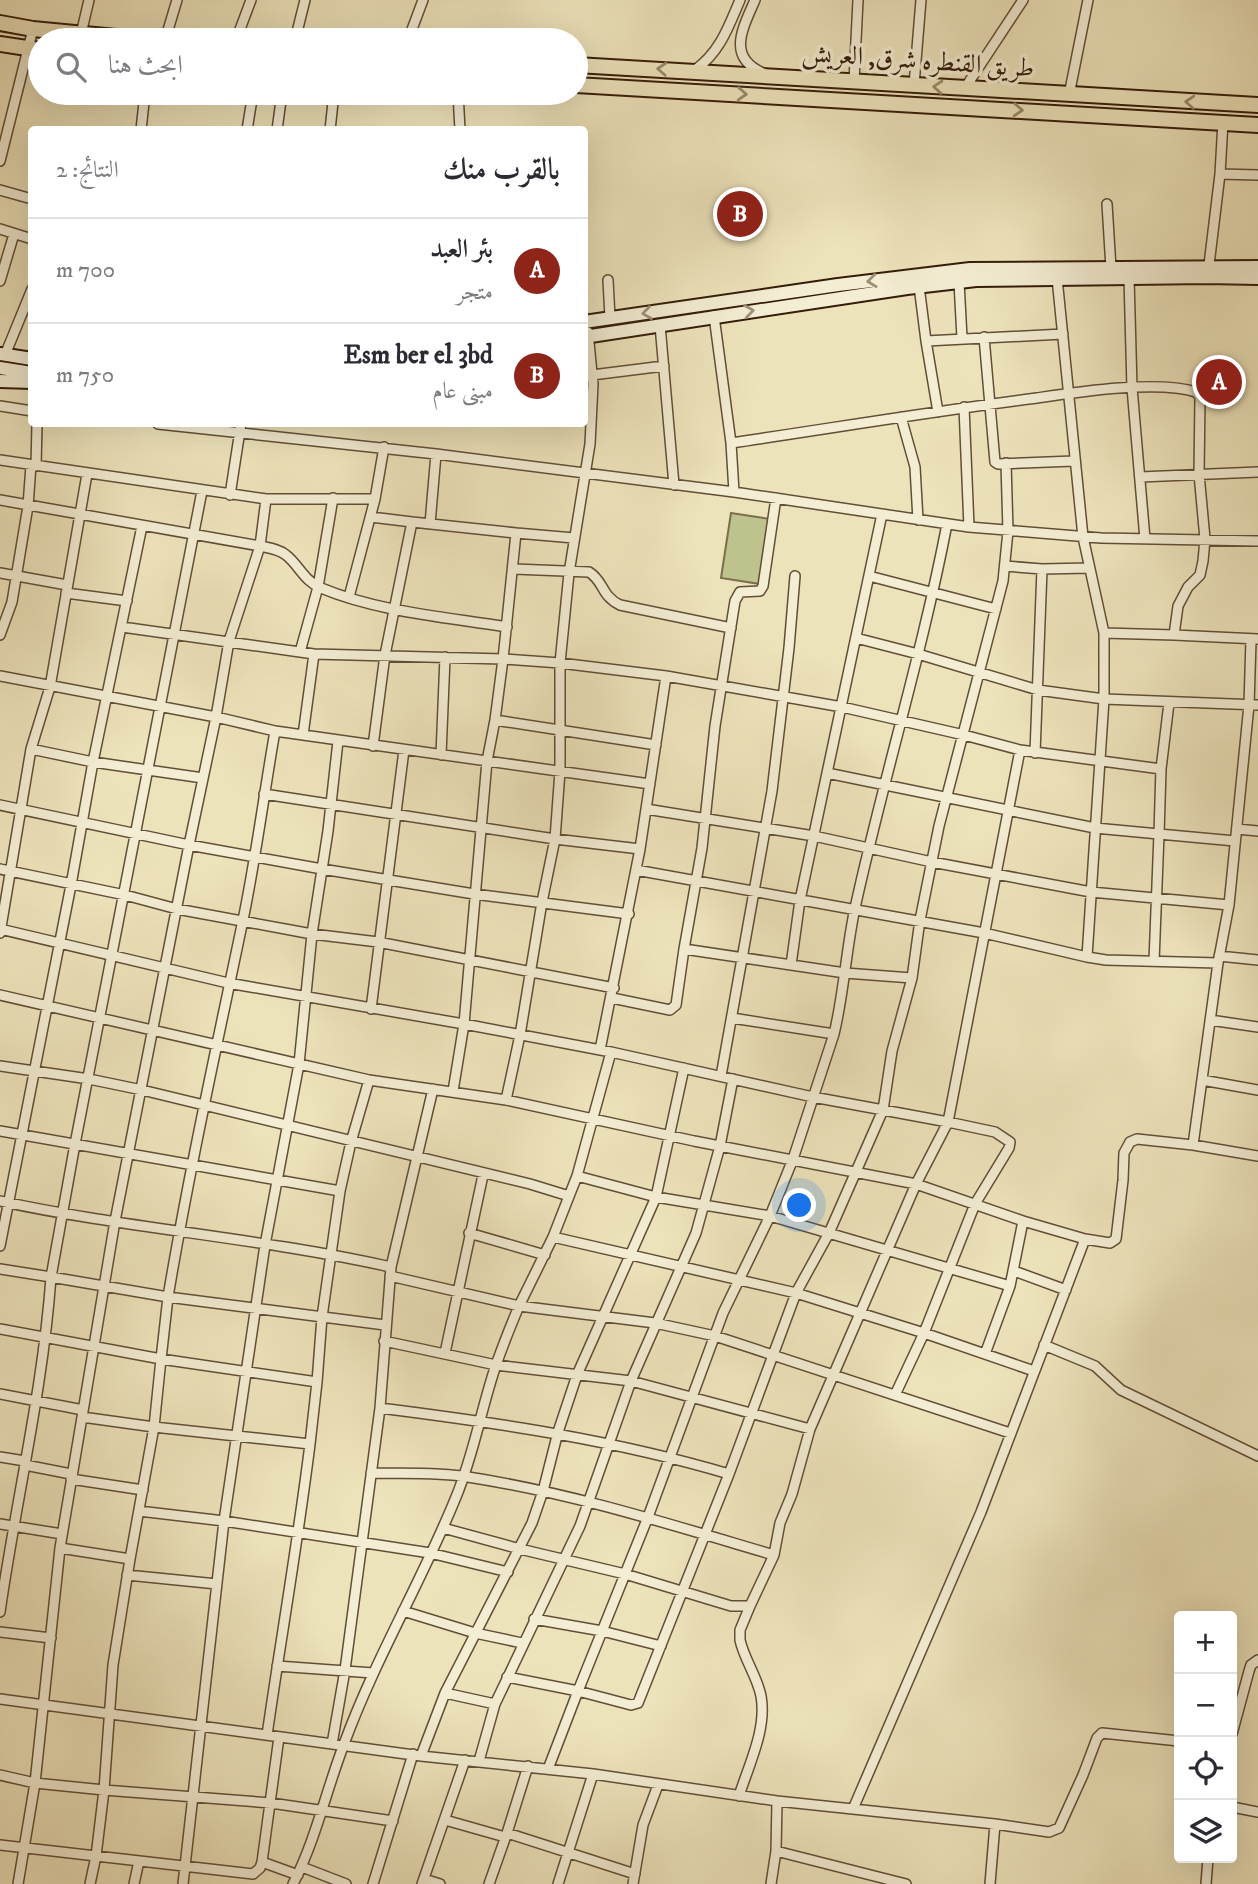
<!DOCTYPE html>
<html lang="ar">
<meta charset="utf-8">
<style>
body{margin:0;font-family:"IM FELL DW Pica",Amiri,serif;background:#f2f2f3;color:#2b2b33;direction:rtl}
.controls{position:absolute;right:21px;bottom:21px;display:grid;overflow:hidden;border-radius:7px;box-shadow:0 7px 28px #0002}
.controls button{width:63px;height:63px;display:grid;place-items:center;padding:0;border:0;border-bottom:2px solid #e1e1e2;background:#fff;color:#2b2b33;font:35px sans-serif}
.you{position:absolute;left:800px;top:1206px;width:24px;height:24px;margin:-18px;border:5px solid #fff;border-radius:50%;background:#1a73e8;box-shadow:0 0 0 10px #1a73e833}
.badge{display:grid;place-items:center;width:46px;height:46px;border-radius:50%;background:#8f2418;color:#fff;font-size:23px;font-weight:700}
.pin{position:absolute;translate:-50% -50%;border:4px solid #fff;box-shadow:0 2px 7px #0006}
.list{margin:0;padding:0;list-style:none}
h2{display:flex;justify-content:space-between;align-items:center;height:91px;margin:0;padding:0 28px;font-size:30px}
h2 small{font-size:23px;font-weight:400;color:#7c7c81}
.list li{display:grid;grid-template-columns:46px 1fr auto;gap:21px;align-items:center;box-sizing:border-box;height:105px;padding:0 28px;border-top:2px solid #e1e1e2}
.list b{display:block;font-size:26px;white-space:nowrap}
.list p{margin:0;font-size:23px;white-space:nowrap;color:#7c7c81}
.list em{font-size:23px;font-style:normal;color:#7c7c81}
.icon{flex:none;width:38px;height:38px;fill:none;stroke:currentColor;stroke-width:2;stroke-linecap:round;stroke-linejoin:round}
.map{position:relative;flex:none;width:1258px;height:1884px;overflow:hidden;direction:ltr}
.search{position:absolute;background:#fff;box-shadow:0 7px 28px #0002;left:28px;top:28px;width:560px;height:77px;display:flex;align-items:center;gap:18px;box-sizing:border-box;padding:0 24px;border-radius:38px;color:#7c7c81;font-size:26px}
.panel{position:absolute;background:#fff;box-shadow:0 7px 28px #0002;left:28px;top:126px;width:560px;height:301px;border-radius:7px;direction:rtl}
.map>svg:first-child{display:block}
.green{fill:#bec28c;stroke:#796f4a;stroke-width:2}
.lines{fill:none;stroke-linecap:round;stroke-linejoin:round}
.minor-casing{stroke:#624e36;stroke-width:12}
.secondary-casing{stroke:#341c09;stroke-width:16}
.trunk-casing{stroke:#341c09;stroke-width:18}
.minor{stroke:#f3edd3;stroke-width:9}
.secondary{stroke:#f3edd3;stroke-width:12}
.trunk{stroke:#ede3bb;stroke-width:14}
.oneway{stroke:#9a896b}
.oneway2{stroke:#9d8f78}
.labels{text-anchor:middle;dominant-baseline:central;stroke-width:7;stroke-linejoin:round;paint-order:stroke}
.street-label{font-size:26px;fill:#341c09;stroke:#f3edd3}
</style>
<div class="map">
<svg width="1258" height="1884" viewBox="0 0 1258 1884">
<rect width="100%" height="100%" fill="#ede3bb"/>
<filter id="stains"><feTurbulence type="fractalNoise" baseFrequency=".00286" numOctaves="4"/><feColorMatrix values="0 0 0 0 .2 0 0 0 0 .09 0 0 0 0 .02 0 0 0 .5 -.17"/></filter>
<radialGradient id="worn" r=".72"><stop offset=".6" stop-color="#630" stop-opacity="0"/><stop offset="1" stop-color="#630" stop-opacity=".3"/></radialGradient>
<path class="green" d="M731 513 770 519 760 584 721 578Z"/>
<g class="lines">
<g class="minor-casing">
<path id="minor" d="M755 0C743 28 726 57 763 73
M81 34 89 0
M165 40 177 0
M236 40 251 0
M295 40 305 0
M408 40 423 0
M695 70C720 52 728 28 740 0
M854 81 858 0
M914 85 921 0
M965 88 1023 0
M458 93 460 130
M1069 95 1088 0
M141 130 145 93
M247 130 253 93
M277 130 282 93
M330 130 334 93
M0 161 33 29
M1220 174 1223 122
M0 190 32 199
M1107 204 1111 268
M0 229 32 239
M1208 273 1220 174 1258 175
M1057 278 1083 537 1104 633V699L1087 957
M1129 278 1132 388 1145 539
M608 280 610 318
M0 281 14 234
M959 282 962 338
M919 286 926 341
M714 316 731 443 734 492
M660 325 674 485
M984 337 995 462 998 464 1074 461
M5 355 32 289
M592 375 664 366
M0 406 32 411
M964 407 969 527
M938 412 926 341 1063 334
M901 417 915 467 918 520
M158 424 436 454 734 492 969 527 1101 538 1258 541
M731 443C833 428 935 411 1037 398 1078 392 1157 380 1196 392L1200 397 1199 474 1205 539 1203 561 1200 575 1188 587 1178 606 1174 635 1104 633
M0 460 266 499H375
M36 466 37 424
M1140 477 1258 472
M202 491 75 1144 51 1277 168 1297C189 1171 217 1045 243 920 256 857 264 794 275 731
M230 495 241 424
M776 498 763 586 760 591 740 592 735 601 715 726 702 848 684 949 845 973 912 978
M0 500 260 546C269 548 279 549 286 555 299 565 304 581 321 588 379 612 446 617 507 627
M371 517 412 522
M430 524 436 454
M1005 566 1042 569 1089 568
M514 569 589 572C604 581 601 596 620 605L731 628
M0 573 67 585
M869 576 996 609
M66 593 127 601
M349 597 375 499 384 447
M122 627 314 654 503 659 560 663 666 676 842 707 964 735 1020 750 1161 769 1159 834 1095 828 827 773 882 514
M0 635 12 602 28 506 31 465
M1174 635 1258 639
M856 638 918 654 1038 690 1104 699 1258 705
M300 652 318 587 333 498
M0 676 216 717 275 731 650 784
M495 720 503 659 516 533 574 538
M303 735 314 654
M373 746 385 655 412 522 516 533
M31 749 93 762 203 778
M1035 753 1042 569
M441 755 445 657
M1161 769 1169 703
M264 794 555 839 640 849
M0 805 189 845 322 869 474 894 629 914
M646 809 814 836 932 862 1091 892 1229 905
M1237 829 1258 831
M0 869 125 895 177 909 312 934 378 942 614 988
M636 870 984 933 1087 957 1106 960 1218 963
M0 929 228 983 464 1024 611 1052 813 1097 948 1122 995 1132 1010 1142 1009 1148 975 1204 924 1333 895 1395
M0 933 31 749 50 687 87 474
M1219 956 1258 960
M1154 961 1159 834 1235 841
M791 965 800 900 827 773
M0 995 369 1080 506 1100 694 1141 916 1184 1023 1221 1085 1239
M612 998 670 1010 676 1005 684 949
M371 1009 404 750
M732 1018 834 1034C844 993 846 950 855 908 883 780 922 654 947 524
M1210 1020 1258 1027
M600 1050 640 849 666 676
M0 1066 89 1079 142 1090 530 1184 569 1196
M684 1068 656 1197 770 1216 1010 1286
M721 1076 772 791 789 648 795 576
M1202 1080 1258 1090
M453 1091 464 1024 487 761 495 720 656 745
M506 1100 520 1035 542 902 555 839 560 771V663L569 573 590 444 593 384 588 332
M0 1131 340 1191
M1193 1145 1218 963 1229 905 1249 705 1251 640
M0 1201C129 1229 262 1238 391 1267L380 1408
M469 1233 545 1255
M553 1237 577 1176 611 1052
M0 1246 71 885 93 762 142 526
M391 1267 433 1089
M0 1269 51 1277C43 1390 16 1500 0 1612
M1014 1271 1066 1290
M390 1276 519 1306 553 1237 796 1293 924 1333 1034 1371
M0 1329 161 1359 154 1427 130 1559 60 1548
M384 1341 496 1365 631 1381 810 1429
M1044 1345 1095 1366 1121 1390 1258 1456
M445 1353 483 1175
M985 1354 1010 1286 1023 1221
M317 1382 322 1317 340 1191 351 1142 369 1080
M0 1394 83 1410
M82 1417 154 1427 310 1444 317 1382 161 1359 168 1297 385 1325
M0 1457 25 1461
M25 1465 71 1474
M371 1473C403 1474 437 1472 468 1477 572 1493 672 1525 774 1555
M729 1474 796 1293 829 1233 883 1110 892 1051 912 978 920 920 939 826 1003 581 1008 531 1006 463
M71 1479 143 1490
M139 1511 224 1521 430 1553 508 1572
M0 1524 62 1534
M443 1528 520 1549 625 1574 731 1606H750L774 1555 780 1523 792 1494 810 1429 916 1184 948 1122 1020 750
M130 1559 113 1665 104 1790 271 1803 393 1821
M127 1575 217 1584
M403 1611 475 1633 522 1643
M534 1619 602 1631 661 1646
M0 1632 51 1638
M277 1666 373 1673
M507 1677 578 1691 648 1517 723 1313 770 1216 793 1159 834 1034
M445 1693 495 1704
M0 1699 421 1756 593 1774 777 1801 995 1824 990 1884
M1232 1734 1249 1671 1251 1665 1258 1660
M267 1735C281 1638 298 1541 310 1444
M332 1744 345 1670 380 1408C499 1423 614 1440 729 1474L638 1703 631 1705 578 1691 548 1769
M421 1756 445 1693 532 1523 543 1491 558 1432 577 1375 656 1197 577 1176
M479 1761 495 1704 580 1526 631 1381 696 1233 720 1146 733 1079
M0 1775 35 1783 104 1790 96 1856 90 1884
M739 1796C749 1764 767 1729 761 1696 757 1676 744 1659 740 1640V1630L750 1606
M1232 1807 1258 1812
M853 1809 981 1512 1085 1239 1110 1243 1116 1239 1123 1180 1124 1153 1130 1142 1137 1139 1193 1145 1258 1156
M445 1820 505 1837
M995 1824 1049 1832 1059 1828 1083 1775 1097 1738 1102 1733 1179 1741
M507 1833 528 1766
M0 1845 253 1874 260 1868 262 1862 279 1737
M776 1851 906 1884
M262 1862 298 1875
M302 1867 346 1884
M424 1879 440 1884
M18 1884 35 1783 60 1548 115 1221 189 845 216 717 229 641 260 546 266 499
M134 1884 139 1861
M183 1884 224 1521 265 1245 299 1064 312 934 328 831 338 741
M293 1884C316 1839 326 1791 344 1744 375 1659 422 1581 456 1497 474 1454 481 1409 496 1365 503 1345 511 1325 519 1306L655 1323 715 1336 1010 1433
M373 1884 413 1754
M422 1884 465 1760
M489 1884 507 1833 635 1874
M558 1884 593 1774
M633 1884 643 1825 658 1785
M771 1884 776 1851 777 1801
M1206 1884 1208 1858"/>
</g>
<g class="secondary-casing">
<path id="secondary" d="M584 322 838 285 970 269 1258 267
M584 337 907 288 976 280 1207 277 1258 278
M0 354 32 359
M0 368 32 373
M0 381 32 382"/>
</g>
<g class="trunk-casing">
<path id="trunk" d="M0 23 33 29 147 40
M0 44 40 50
M576 65 1258 105
M576 85 1258 125"/>
</g>
<use href="#minor" class="minor"/>
<use href="#secondary" class="secondary"/>
<use href="#trunk" class="trunk"/>
</g>
<defs><path id="oneway-chevron" d="M-2-3.5L2.5 0L-2 3.5" fill="none" stroke-width="1.6" stroke-linecap="round" stroke-linejoin="round" transform="scale(1.75)"/></defs>
<g class="oneway">
<use href="#oneway-chevron" transform="translate(662 69) rotate(-177)"/>
<use href="#oneway-chevron" transform="translate(938 87) rotate(-176)"/>
<use href="#oneway-chevron" transform="translate(742 94) rotate(3)"/>
<use href="#oneway-chevron" transform="translate(1190 102) rotate(-177)"/>
<use href="#oneway-chevron" transform="translate(1018 110) rotate(3)"/>
</g>
<g class="oneway2">
<use href="#oneway-chevron" transform="translate(872 281) rotate(173)"/>
<use href="#oneway-chevron" transform="translate(749 311) rotate(-8)"/>
<use href="#oneway-chevron" transform="translate(647 313) rotate(172)"/>
</g>
<g class="labels">
<g class="street-label">
<text transform="translate(918 61) rotate(4)">طريق القنطره شرق, العريش</text>
</g>
</g>
<rect width="100%" height="100%" filter="url(#stains)"/>
<rect width="100%" height="100%" fill="url(#worn)"/>
</svg>
<div class="controls">
<button>+</button>
<button>−</button>
<button><svg class="icon" aria-label="locate" viewBox="0 0 24 24"><circle cx="12" cy="12" r="6"/><path d="M12 2v4M12 18v4M2 12h4M18 12h4"/></svg></button>
<button><svg class="icon" aria-label="layers" viewBox="0 0 24 24"><path d="M12 4l9 5-9 5-9-5zM3 14l9 5 9-5"/></svg></button>
</div>
<div class="you"></div>
<div class="pin badge" style="left:1219px;top:382px">A</div>
<div class="pin badge" style="left:740px;top:214px">B</div>
<div class="search"><svg class="icon" aria-label="search" viewBox="0 0 24 24"><circle cx="10" cy="10" r="6"/><path d="M15 15l6 6"/></svg>ابحث هنا</div>
<section class="panel">
<h2>بالقرب منك<small>النتائج: 2</small></h2>
<ul class="list">
<li><span class="badge">A</span><div><b>بئر العبد</b><p>متجر</p></div><em>700 m</em></li>
<li><span class="badge">B</span><div><b>Esm ber el 3bd</b><p>مبنى عام</p></div><em>750 m</em></li>
</ul>
</section>
</div>
